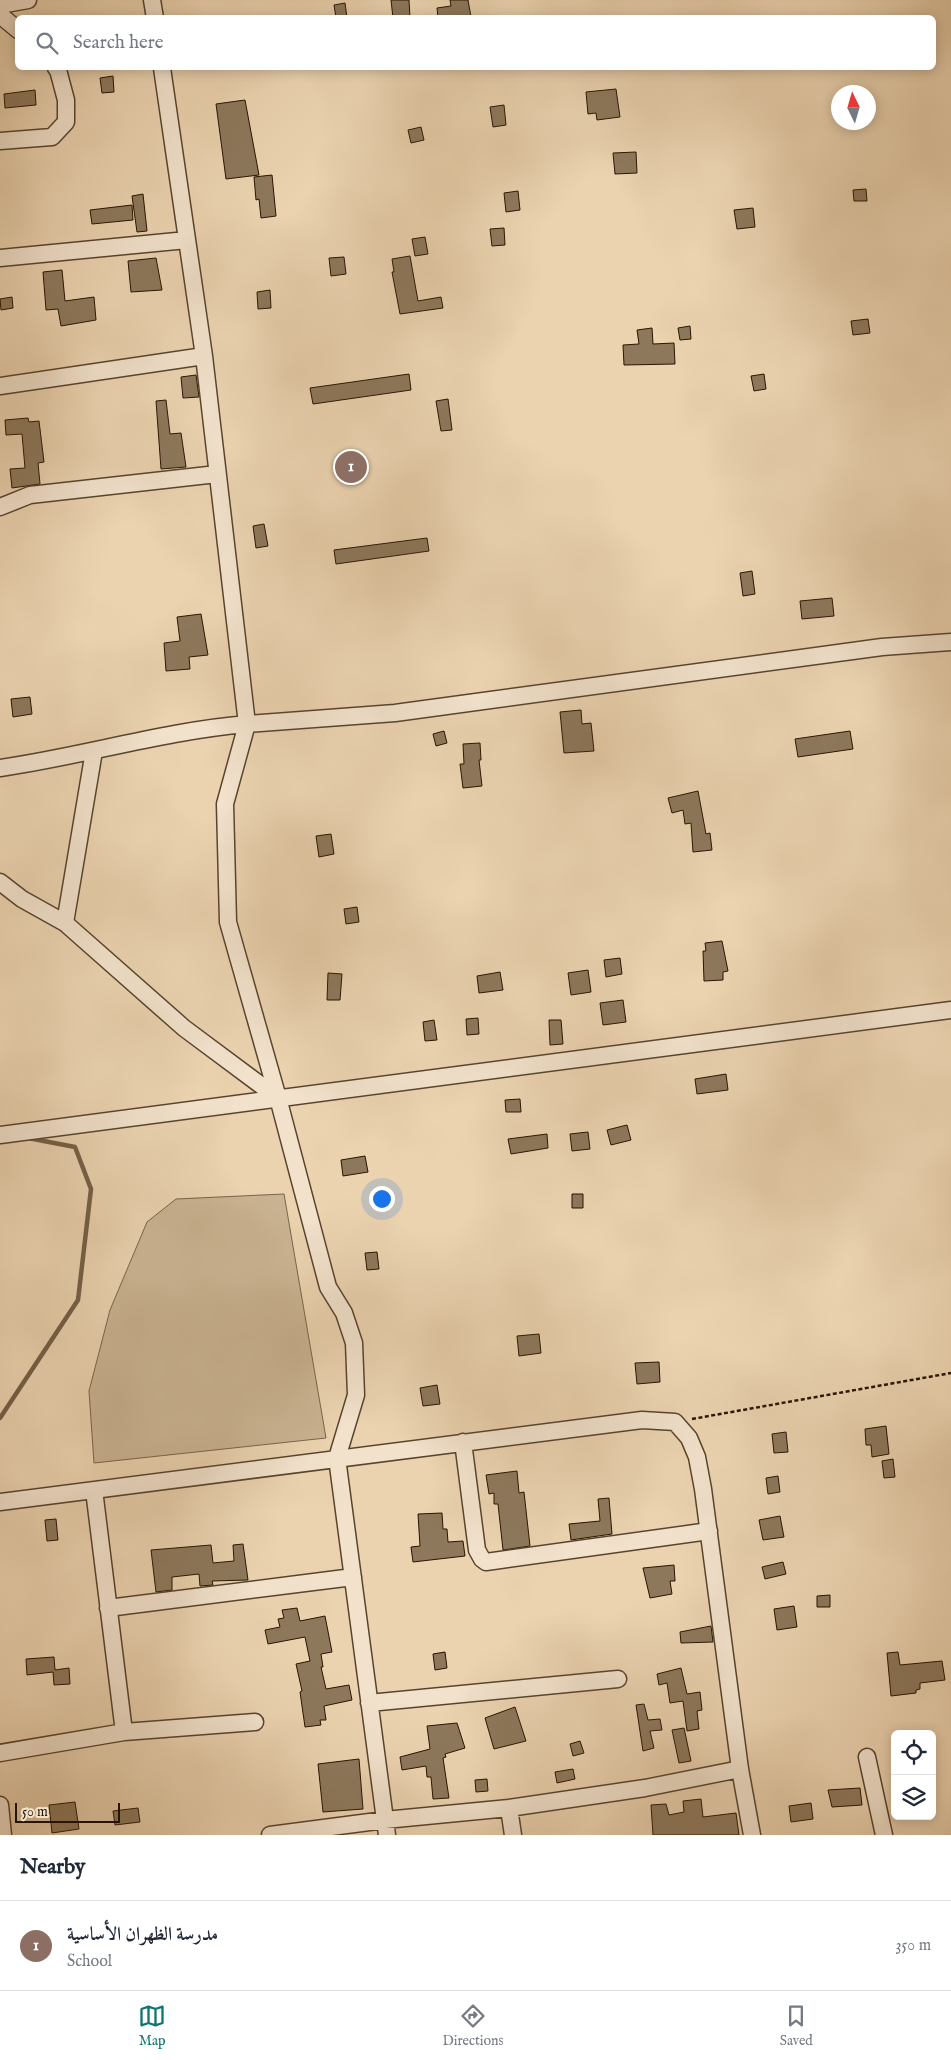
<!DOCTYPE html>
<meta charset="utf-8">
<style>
body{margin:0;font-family:"IM FELL English",Amiri,serif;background:#f2f2f3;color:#1f2937}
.controls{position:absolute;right:15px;bottom:15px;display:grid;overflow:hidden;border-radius:8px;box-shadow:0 2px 12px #0003}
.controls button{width:45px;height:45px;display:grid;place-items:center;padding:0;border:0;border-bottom:1px solid #e0e1e3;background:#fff;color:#1f2937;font:25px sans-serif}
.compass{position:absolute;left:831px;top:85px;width:45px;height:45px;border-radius:50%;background:#fff;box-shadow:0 2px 12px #0003;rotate:355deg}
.scale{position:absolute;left:15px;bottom:12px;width:105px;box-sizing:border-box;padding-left:5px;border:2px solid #271501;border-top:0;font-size:14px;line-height:18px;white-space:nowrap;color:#271501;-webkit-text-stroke:4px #f2e2cc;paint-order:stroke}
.you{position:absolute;left:381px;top:1198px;width:18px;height:18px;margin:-12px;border:4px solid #fff;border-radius:50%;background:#1a73e8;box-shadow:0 0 0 8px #1a73e833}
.badge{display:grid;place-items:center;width:32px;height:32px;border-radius:50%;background:#0f766e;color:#fff;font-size:16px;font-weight:700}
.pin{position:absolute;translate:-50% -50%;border:2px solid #fff;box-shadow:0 1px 5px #0006}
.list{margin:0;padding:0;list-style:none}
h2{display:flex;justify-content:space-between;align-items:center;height:65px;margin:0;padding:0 20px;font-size:21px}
h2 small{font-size:16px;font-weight:400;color:#747a83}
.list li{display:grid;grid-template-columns:32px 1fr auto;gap:15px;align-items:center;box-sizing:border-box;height:90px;padding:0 20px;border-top:1px solid #e0e1e3}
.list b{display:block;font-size:19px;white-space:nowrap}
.list p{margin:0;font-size:16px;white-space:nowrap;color:#747a83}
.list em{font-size:16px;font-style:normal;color:#747a83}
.icon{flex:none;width:28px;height:28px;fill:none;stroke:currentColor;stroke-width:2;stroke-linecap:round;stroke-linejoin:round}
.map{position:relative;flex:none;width:951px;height:1835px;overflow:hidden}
.search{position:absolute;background:#fff;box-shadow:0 2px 12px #0003;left:15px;right:15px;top:15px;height:55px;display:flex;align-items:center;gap:12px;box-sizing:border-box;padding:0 18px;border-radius:8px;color:#747a83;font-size:19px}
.sheet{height:155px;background:#fff}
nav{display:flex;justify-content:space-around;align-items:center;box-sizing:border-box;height:70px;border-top:1px solid #e0e1e3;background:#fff;font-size:14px;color:#747a83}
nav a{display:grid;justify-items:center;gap:2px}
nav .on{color:#0f766e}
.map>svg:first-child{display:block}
.green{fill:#cab392;stroke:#78644a}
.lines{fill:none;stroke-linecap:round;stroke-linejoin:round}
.stream{stroke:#746046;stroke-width:4.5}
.building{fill:#8d785c;stroke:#271501}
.street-casing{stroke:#58442d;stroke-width:19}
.path{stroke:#271501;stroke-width:2.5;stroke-dasharray:4 2.5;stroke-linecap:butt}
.street{stroke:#f2e2cc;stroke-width:16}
</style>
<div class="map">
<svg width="951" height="1835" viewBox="0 0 951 1835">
<rect width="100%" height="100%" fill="#ebd3b0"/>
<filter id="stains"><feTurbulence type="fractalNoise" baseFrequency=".004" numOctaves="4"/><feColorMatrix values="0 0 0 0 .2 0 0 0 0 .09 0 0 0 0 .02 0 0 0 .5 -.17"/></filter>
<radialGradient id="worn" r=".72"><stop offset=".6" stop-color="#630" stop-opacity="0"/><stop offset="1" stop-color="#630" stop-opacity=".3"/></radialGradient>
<path class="green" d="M284 1194 326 1438 94 1463 89 1391 110 1310 147 1222 176 1199Z"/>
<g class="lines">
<path class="stream" d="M0 1418 78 1300 91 1189 75 1147 28 1138"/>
</g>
<path class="building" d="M391 0H409L410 18H393Z
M450 0H468L471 17 438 18 437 8 451 6Z
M345 3 347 18H336L334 5Z
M113 76 114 92 102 93 100 78Z
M616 89 620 117 597 120 596 113 588 114 586 92Z
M35 90 36 105 5 108 4 94Z
M245 100 259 175 226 179 216 104Z
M504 105 506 125 493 127 490 107Z
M421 127 424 140 411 143 408 130Z
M636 152 637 173 615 174 613 153Z
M272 175 276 216 261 218 259 199 256 200 254 177Z
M866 189 867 201H854L853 190Z
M518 191 520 210 506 212 504 193Z
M143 194 147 231 137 232 132 196Z
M132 205 133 220 92 224 90 210Z
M753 208 755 227 737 229 734 210Z
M504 228 505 245 492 246 490 229Z
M425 237 428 254 415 256 412 239Z
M410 256 418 301 441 297 443 308 400 314 392 272H394L392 259Z
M344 257 346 274 331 276 329 258Z
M156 258 162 290 131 292 128 261Z
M62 270 65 301 94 297 96 320 61 326 58 309 46 310 43 272Z
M270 290 271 308 258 309 257 292Z
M12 297 13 308 1 310 0 299Z
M868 319 870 333 853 335 851 321Z
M690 326 691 339 680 340 678 328Z
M652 328 653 344 674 343 675 364 624 365 623 345 639 344 637 330Z
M409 374 411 390 313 404 310 388Z
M764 374 766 389 754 391 751 376Z
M196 375 199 397 183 398 181 377Z
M448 399 452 430 441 431 436 401Z
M166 400 170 434 181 433 186 467 161 469 156 401Z
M28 418 29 422 39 421 44 462 38 463 40 484 12 488 10 469 25 468 22 434 6 435 5 420Z
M264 524 268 546 256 548 253 526Z
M427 538 429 551 336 564 334 550Z
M752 571 755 594 743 596 740 573Z
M832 598 834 616 802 619 800 601Z
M201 614 208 655 189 657 190 669 166 671 164 643 180 641 177 617Z
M30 697 32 714 13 717 11 699Z
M581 710 582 724 591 723 594 751 564 753 560 712Z
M444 731 447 743 436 746 433 734Z
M850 731 853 749 798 757 795 739Z
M480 743 481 760H479L482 786 463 788 460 764H464L463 744Z
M698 791 706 834 710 833 712 850 693 852 691 823 685 824 683 810 672 813 668 798Z
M331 834 334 854 319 857 316 836Z
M357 907 359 922 346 924 344 909Z
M722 941 728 971 723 972V980L704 981 703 951H706L705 943Z
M620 958 622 974 606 977 604 960Z
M588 970 591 992 571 995 568 973Z
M500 972 503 990 479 993 477 976Z
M328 973 342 974 340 1000H327Z
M623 1000 626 1022 603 1025 600 1003Z
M478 1018 479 1034 467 1035 466 1019Z
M434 1020 437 1040 425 1041 423 1022Z
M549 1020H561L563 1044 550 1045Z
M726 1074 728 1090 697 1094 695 1079Z
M520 1099 521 1112H506L505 1100Z
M627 1125 631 1140 611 1145 607 1130Z
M588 1132 590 1149 572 1151 570 1134Z
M547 1134 548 1148 511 1154 508 1139Z
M365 1156 368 1172 343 1176 341 1160Z
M572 1194H583V1208H572Z
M377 1252 379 1269 367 1270 365 1253Z
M539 1334 541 1353 519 1356 517 1336Z
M659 1362 660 1382 637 1384 635 1363Z
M437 1385 440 1404 423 1406 420 1388Z
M886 1426 889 1454 872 1457 871 1445H866L865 1429Z
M786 1432 788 1452 774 1453 772 1434Z
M893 1459 895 1477 884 1478 882 1461Z
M517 1471 519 1493 524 1492 530 1546 503 1550 498 1504H494V1493L489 1494 486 1475Z
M778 1476 780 1492 768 1494 766 1478Z
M609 1498 612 1534 571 1540 569 1524 600 1521 598 1499Z
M442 1513 443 1529H447L448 1542 463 1541 465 1556 413 1562 411 1547 420 1546 418 1514Z
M780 1516 784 1537 763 1540 759 1520Z
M56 1519 58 1540 47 1541 45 1520Z
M243 1544 248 1580 212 1581 213 1585 200 1586 199 1574 172 1577V1590L156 1592 151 1550 211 1545 213 1563 234 1561 233 1545Z
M783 1562 786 1574 765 1579 762 1567Z
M674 1565 675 1581H670L672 1594 650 1598 643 1568Z
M830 1595V1607H817V1596Z
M794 1606 797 1627 777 1630 774 1609Z
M297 1608 300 1621 325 1616 332 1652 321 1654 323 1667H321L326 1689 349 1685 352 1700 324 1706 326 1720H320L321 1725 305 1727 300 1692 302 1691 296 1664 310 1661 305 1637 268 1644 265 1630 280 1627 278 1619 284 1618 282 1610Z
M711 1626 713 1642 681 1643 680 1632Z
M445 1652 447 1668 435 1670 433 1654Z
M898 1652 900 1665 942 1661 945 1680 920 1683V1689L916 1690V1693L891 1696 887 1653Z
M54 1657 55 1670 69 1668 70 1684 54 1685 53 1672 27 1675 26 1659Z
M681 1668 687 1694 700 1692 702 1710 697 1711 699 1729 687 1731 683 1701 670 1703 667 1683 659 1685 657 1674Z
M644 1704 648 1720 660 1719 662 1730 650 1731 654 1748 643 1751 636 1705Z
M515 1707 526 1741 494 1749 485 1718Z
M457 1723 465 1748 445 1754 446 1757 443 1758 449 1798 433 1799 431 1777H427L426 1766 402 1770 400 1757 430 1749 427 1726Z
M684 1728 691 1761 679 1763 672 1730Z
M580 1741 584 1753 573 1756 570 1744Z
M359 1759 363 1809 323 1812 318 1764Z
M573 1769 575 1779 557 1783 555 1772Z
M487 1779 488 1791 476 1792 475 1780Z
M860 1788 862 1805 832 1807 828 1790Z
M701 1799 703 1817 736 1813 739 1835H653L651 1805 666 1804 669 1815 684 1812 683 1801Z
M75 1802 79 1829 52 1833 49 1805Z
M811 1803 813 1819 791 1822 789 1806Z
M138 1808 140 1822 115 1825 113 1811Z"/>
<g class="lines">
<g class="street-casing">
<path id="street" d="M152 0 155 18
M0 5 28 0
M0 15 18 30
M162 68 204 356 247 724 395 713 882 647 951 642
M0 141 52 137 66 122V100L58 70 56 68
M0 258 187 240
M0 386 204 356
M0 507 30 495 217 474
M0 768C83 756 164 731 247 724L225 804 228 922 278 1098 328 1287 344 1313 354 1343 356 1395 337 1458 387 1835
M0 882 22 899 65 923 184 1028 278 1098
M65 923 94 751
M0 1135 951 1010
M463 1442 477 1550 482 1559 486 1562 709 1531
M94 1490 124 1732
M0 1502 642 1420 675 1422 689 1438 697 1457 703 1489 740 1769 752 1835
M108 1608 353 1577
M369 1703 618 1679
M0 1753 124 1732 255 1722
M867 1757 884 1835
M0 1805 3 1835
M509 1808 513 1835
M270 1835 385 1820 509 1808 645 1788 740 1769"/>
</g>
<path class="path" d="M692 1419 951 1373"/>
<use href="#street" class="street"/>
</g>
<rect width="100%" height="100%" filter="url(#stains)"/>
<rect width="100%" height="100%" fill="url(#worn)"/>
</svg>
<div class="controls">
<button><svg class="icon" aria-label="locate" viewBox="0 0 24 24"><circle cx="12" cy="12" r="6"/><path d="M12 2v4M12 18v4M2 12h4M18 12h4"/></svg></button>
<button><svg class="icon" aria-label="layers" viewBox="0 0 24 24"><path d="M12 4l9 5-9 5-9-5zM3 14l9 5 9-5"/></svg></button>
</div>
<svg class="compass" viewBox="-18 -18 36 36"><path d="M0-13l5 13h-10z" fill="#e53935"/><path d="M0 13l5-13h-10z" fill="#747a83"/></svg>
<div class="scale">50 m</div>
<div class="you"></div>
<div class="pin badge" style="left:351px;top:467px;background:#8d6e63">1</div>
<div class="search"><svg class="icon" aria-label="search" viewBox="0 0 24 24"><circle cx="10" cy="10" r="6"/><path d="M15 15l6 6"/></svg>Search here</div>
</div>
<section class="sheet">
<h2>Nearby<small></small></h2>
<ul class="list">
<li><span class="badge" style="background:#8d6e63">1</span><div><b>مدرسة الظهران الأساسية</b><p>School</p></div><em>350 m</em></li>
</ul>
</section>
<nav>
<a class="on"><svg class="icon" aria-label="map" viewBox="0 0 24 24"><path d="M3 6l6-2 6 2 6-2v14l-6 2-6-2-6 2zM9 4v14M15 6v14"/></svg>Map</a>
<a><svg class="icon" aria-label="directions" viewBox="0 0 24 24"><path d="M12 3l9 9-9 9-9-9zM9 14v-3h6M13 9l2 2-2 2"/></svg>Directions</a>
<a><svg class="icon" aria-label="saved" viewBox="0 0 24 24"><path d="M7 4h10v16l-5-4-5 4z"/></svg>Saved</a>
</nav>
